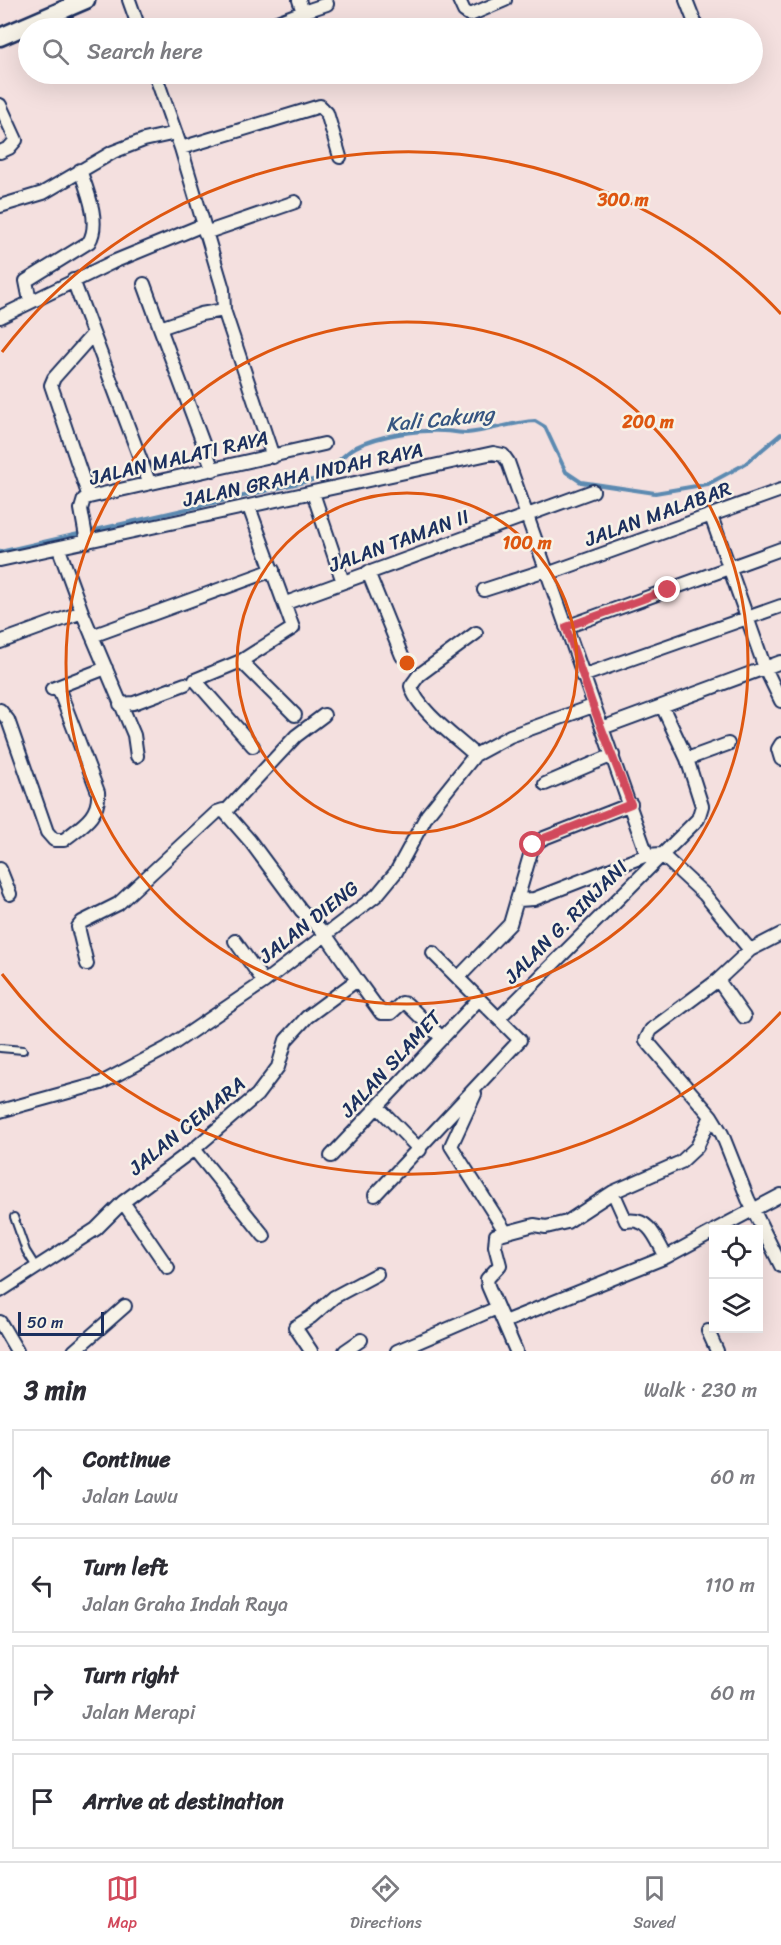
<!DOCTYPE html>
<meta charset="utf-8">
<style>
body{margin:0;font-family:Sriracha,sans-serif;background:#f7f7f7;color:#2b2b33}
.controls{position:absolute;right:18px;bottom:18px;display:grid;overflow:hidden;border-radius:0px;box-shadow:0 6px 24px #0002}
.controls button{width:54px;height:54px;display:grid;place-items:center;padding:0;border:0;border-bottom:2px solid #e1e1e2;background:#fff;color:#2b2b33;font:30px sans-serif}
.scale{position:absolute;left:18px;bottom:15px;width:86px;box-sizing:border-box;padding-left:6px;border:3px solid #1b2f5e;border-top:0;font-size:16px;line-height:21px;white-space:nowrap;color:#1b2f5e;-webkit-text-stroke:4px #f7f3e8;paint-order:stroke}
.stop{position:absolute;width:18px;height:18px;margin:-14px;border:4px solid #d1495b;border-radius:50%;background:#fff}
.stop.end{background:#d1495b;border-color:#fff;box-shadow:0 2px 6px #0008}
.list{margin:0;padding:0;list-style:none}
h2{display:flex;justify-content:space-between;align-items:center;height:78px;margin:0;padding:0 24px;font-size:26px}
h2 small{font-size:20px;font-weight:400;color:#7c7c81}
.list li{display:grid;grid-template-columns:39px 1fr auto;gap:18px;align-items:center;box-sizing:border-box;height:96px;margin:0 12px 12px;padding:0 12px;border:2px solid #e1e1e2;border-radius:0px}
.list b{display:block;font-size:22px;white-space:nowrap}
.list p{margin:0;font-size:20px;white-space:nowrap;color:#7c7c81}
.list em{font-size:20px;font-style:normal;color:#7c7c81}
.icon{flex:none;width:33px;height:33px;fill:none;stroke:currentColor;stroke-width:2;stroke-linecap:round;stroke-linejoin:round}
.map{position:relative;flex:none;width:781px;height:1351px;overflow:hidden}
.search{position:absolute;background:#fff;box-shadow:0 6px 24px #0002;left:18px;right:18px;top:18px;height:66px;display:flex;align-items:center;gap:15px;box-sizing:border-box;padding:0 21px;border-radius:33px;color:#7c7c81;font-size:22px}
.sheet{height:510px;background:#fff}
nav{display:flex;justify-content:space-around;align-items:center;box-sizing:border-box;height:84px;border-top:2px solid #e1e1e2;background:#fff;font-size:16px;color:#7c7c81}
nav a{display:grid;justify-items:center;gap:3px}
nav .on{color:#d1495b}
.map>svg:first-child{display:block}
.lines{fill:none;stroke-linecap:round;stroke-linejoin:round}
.stream{stroke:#5c8ab1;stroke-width:4}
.lane-casing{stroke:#1b2f5e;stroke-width:10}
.street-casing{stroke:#1b2f5e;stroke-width:16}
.secondary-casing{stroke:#1b2f5e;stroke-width:21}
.lane{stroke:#f7f3e8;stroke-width:6}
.street{stroke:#f7f3e8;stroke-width:12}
.secondary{stroke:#f7f3e8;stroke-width:16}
.route{stroke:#d1495b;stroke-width:8}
.ring{fill:none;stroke:#de5710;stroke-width:3}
.labels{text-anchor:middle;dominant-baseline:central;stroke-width:5;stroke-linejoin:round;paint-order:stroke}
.street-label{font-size:20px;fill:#1b2f5e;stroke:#f7f3e8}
.water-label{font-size:21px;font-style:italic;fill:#365581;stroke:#f7f3e8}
.centre{fill:#de5710;stroke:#f7f3e8;stroke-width:3}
.ring-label{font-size:18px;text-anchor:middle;font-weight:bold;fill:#de5710;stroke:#f7f3e8;stroke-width:5;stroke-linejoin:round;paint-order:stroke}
</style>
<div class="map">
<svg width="781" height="1351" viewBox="0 0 781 1351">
<rect width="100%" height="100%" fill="#f4e0df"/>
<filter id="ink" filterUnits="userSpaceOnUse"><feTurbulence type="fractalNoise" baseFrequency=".0167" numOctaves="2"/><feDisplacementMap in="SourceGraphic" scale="12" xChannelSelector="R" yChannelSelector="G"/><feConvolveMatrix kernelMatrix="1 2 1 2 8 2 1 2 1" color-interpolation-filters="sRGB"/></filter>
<g filter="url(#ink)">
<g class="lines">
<path class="stream" d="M0 552 317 479C333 471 340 455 356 447 379 435 417 430 443 431 451 431 459 433 467 433 490 431 512 422 535 421L545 427 566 472 581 482 655 493 708 484 745 464 781 434"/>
<g class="lane-casing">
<path id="lane" d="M0 1048 23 1050
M14 1217 26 1251 36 1267"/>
</g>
<g class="street-casing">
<path id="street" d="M129 0 139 28
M459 0 464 11 470 15 505 0
M686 0 697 28
M303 12 327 4
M272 24 303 12 299 0
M155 74 181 148 223 289 224 310 273 457
M0 105 16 140 9 148 0 152
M181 148 320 106 327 113 340 157
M0 206 43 193 113 152 144 140 176 133
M205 233 295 202
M73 280 149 482
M144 284 160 328
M30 301 26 281 89 242C101 223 87 190 80 170
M0 317 113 262 203 225
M213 470 160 328 201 314 224 310
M313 493 343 582
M89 497 51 385 54 378 93 334
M249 507 293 628 241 661 195 680 253 746
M711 516 765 668 781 701
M87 542 81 509 84 499 89 497 324 444
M59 549 82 612 134 735 137 756
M0 560 493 453 503 455 508 462 647 855 661 854
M368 572 402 656
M547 574 781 490
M484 590 546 570
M286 603 593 491
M566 627 781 549
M92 636 273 570
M0 642 82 612
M241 661 295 715
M582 676 781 606
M52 689 106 668
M120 704 134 703 185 684
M0 710 8 720 47 832 54 840H64C81 826 100 817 98 792L58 687
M602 728 781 662
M781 744 778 749 781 759
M475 755C458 739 416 709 411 686L419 675 476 633
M687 759 728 744
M545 784 613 755
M226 811 296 736 324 715
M661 854 704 894 750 950
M0 869 10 894
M518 900 534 899 647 855
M781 934 750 950 718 980 651 1030 646 1040 711 1116 722 1134 748 1199 781 1266
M235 941 264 982
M433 953 458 978
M357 980 381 1013H391L402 1003 407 1004 441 1037
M718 980 744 1017
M499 1018 698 819 702 806 687 759 662 706
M475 1094 451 1146 505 1231
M378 1107 420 1150
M0 1111 101 1083 167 1048 264 982 377 895 396 872 427 815 475 755 510 736 593 706
M194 1149 264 1236
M331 1156 479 999
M613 1192 626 1221C650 1217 656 1239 666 1257
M375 1195 520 1040 458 978 510 924 533 845 544 838 631 804
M123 1202 168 1268
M715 1230 781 1195
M0 1291 96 1229 123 1202 194 1149 257 1095 278 1067 286 1040 307 1017 357 980 325 934 301 910 250 841 223 810 217 812 118 904 82 922 78 927 87 964
M0 1322 17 1351
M504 1322 666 1257 714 1231
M708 1331 717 1351
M74 1351 125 1306
M311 1351 295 1327 311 1317 334 1297 377 1274
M345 1351 361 1340
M397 1351 497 1308
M516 1351 488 1286 487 1279 500 1265 495 1246 496 1235 534 1225 546 1227 567 1222 613 1192 681 1162 697 1147 711 1116"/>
</g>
<g class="secondary-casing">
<path id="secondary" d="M0 37 86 0"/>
</g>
<use href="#lane" class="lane"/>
<use href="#street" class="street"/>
<use href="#secondary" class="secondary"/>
</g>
</g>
<g class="lines" filter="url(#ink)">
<path class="route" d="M533 845 544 838 631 804 593 706 566 627 668 590"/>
</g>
<g class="ring">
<circle cx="407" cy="663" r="170"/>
<circle cx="407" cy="663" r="341"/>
<path d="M781 1012A511 511 0 0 1 2 974M2 352A511 511 0 0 1 781 314"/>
</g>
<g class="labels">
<g class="street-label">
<text transform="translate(179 458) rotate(-13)">JALAN MALATI RAYA</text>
<text transform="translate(303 475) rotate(-12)">JALAN GRAHA INDAH RAYA</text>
<text transform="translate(658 514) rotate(-20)">JALAN MALABAR</text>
<text transform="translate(399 541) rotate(-20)">JALAN TAMAN II</text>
<text transform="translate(309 922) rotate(-38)">JALAN DIENG</text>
<text transform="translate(566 922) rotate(-45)">JALAN G. RINJANI</text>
<text transform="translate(391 1064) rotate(-47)">JALAN SLAMET</text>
<text transform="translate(187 1126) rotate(-39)">JALAN CEMARA</text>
</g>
<g class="water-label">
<text transform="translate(440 419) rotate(-6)">Kali Cakung</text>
</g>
</g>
<circle cx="407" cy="663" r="9" class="centre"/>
<g class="ring-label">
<text x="623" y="206">300 m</text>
<text x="648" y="428">200 m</text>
<text x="527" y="549">100 m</text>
</g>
</svg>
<div class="controls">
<button><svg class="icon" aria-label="locate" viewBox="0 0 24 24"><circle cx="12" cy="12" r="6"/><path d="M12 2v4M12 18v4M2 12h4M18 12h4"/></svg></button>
<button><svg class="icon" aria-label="layers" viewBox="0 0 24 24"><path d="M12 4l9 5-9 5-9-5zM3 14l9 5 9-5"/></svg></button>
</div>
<div class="scale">50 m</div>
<div class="stop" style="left:533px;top:845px"></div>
<div class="stop end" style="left:668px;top:590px"></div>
<div class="search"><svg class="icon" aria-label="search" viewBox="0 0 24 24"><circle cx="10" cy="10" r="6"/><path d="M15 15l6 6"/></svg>Search here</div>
</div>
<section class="sheet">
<h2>3 min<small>Walk · 230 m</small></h2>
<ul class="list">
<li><svg class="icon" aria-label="ahead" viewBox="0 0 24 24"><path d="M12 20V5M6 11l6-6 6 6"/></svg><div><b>Continue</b><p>Jalan Lawu</p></div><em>60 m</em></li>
<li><svg class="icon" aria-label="left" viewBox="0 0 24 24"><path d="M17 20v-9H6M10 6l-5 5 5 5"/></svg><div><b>Turn left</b><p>Jalan Graha Indah Raya</p></div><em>110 m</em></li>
<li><svg class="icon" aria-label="right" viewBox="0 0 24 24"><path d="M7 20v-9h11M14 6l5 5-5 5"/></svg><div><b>Turn right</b><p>Jalan Merapi</p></div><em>60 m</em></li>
<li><svg class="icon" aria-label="arrive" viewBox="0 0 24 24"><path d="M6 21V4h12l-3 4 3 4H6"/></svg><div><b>Arrive at destination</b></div></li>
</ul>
</section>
<nav>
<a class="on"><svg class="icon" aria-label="map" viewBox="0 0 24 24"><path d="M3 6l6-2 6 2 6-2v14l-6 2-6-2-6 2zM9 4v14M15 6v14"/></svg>Map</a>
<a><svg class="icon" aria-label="directions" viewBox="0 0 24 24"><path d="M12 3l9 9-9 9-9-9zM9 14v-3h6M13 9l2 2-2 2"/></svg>Directions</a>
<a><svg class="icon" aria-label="saved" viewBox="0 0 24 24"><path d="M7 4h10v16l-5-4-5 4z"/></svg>Saved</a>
</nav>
